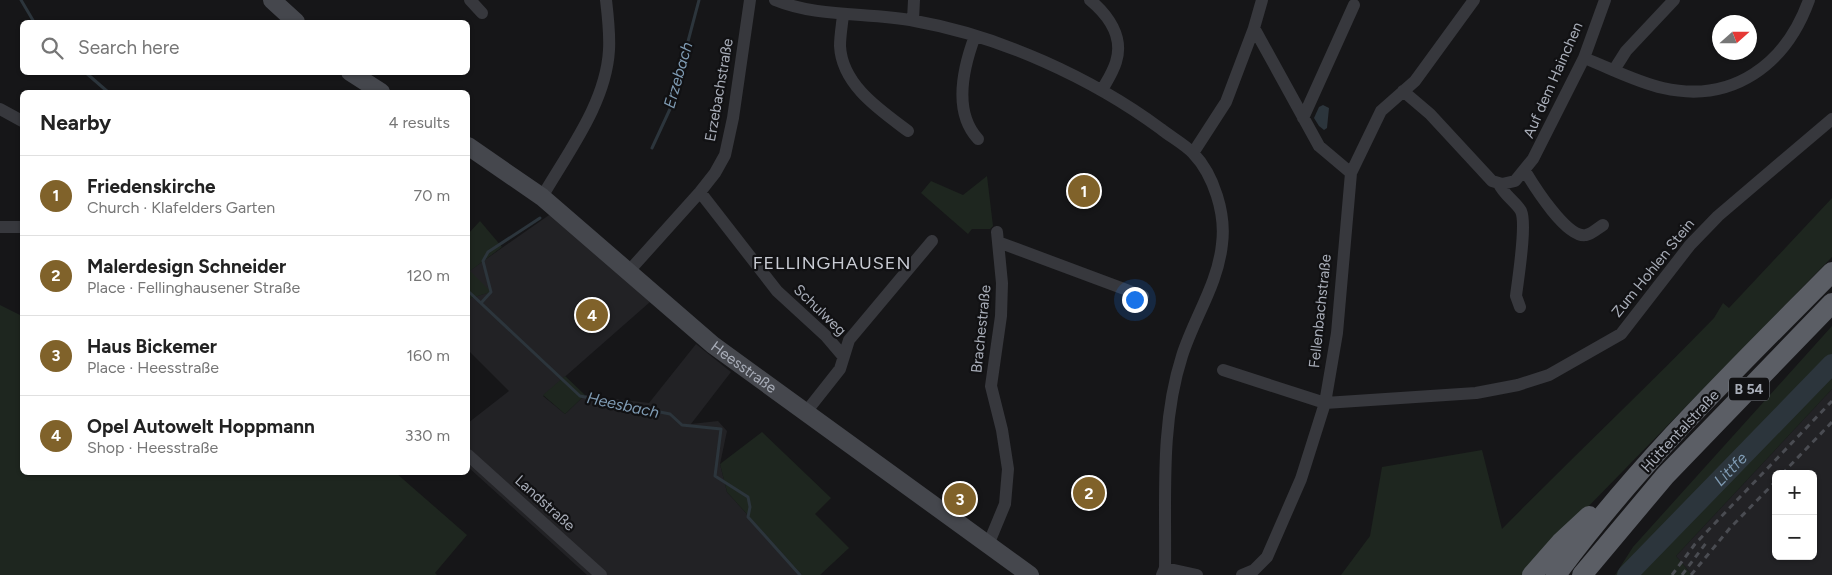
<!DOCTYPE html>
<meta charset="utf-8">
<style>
body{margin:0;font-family:Figtree,sans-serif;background:#f2f2f2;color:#222}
.controls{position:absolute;right:15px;bottom:15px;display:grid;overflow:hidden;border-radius:8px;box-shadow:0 1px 4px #0004}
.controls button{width:45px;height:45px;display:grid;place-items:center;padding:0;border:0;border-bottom:1px solid #e0e0e0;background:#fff;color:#222;font:25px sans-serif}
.compass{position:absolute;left:1712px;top:15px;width:45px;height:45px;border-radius:50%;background:#fff;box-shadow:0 1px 4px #0004;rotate:69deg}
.you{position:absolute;left:1134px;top:299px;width:18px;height:18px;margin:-12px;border:4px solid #fff;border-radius:50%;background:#1a73e8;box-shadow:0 0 0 8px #1a73e833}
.badge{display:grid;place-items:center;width:32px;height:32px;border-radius:50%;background:#80622a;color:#fff;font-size:16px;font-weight:700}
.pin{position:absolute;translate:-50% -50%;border:2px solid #fff;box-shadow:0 1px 5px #0006}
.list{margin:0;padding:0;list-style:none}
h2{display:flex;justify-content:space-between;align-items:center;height:65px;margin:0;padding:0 20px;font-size:21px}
h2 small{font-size:16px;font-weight:400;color:#767676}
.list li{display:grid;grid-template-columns:32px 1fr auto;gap:15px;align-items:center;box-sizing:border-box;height:80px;padding:0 20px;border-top:1px solid #e0e0e0}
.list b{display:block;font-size:19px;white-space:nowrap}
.list p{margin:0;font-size:16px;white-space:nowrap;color:#767676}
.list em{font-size:16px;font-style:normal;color:#767676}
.icon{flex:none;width:28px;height:28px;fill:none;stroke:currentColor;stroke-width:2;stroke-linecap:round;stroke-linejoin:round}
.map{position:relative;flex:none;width:1832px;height:575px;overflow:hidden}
.search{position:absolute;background:#fff;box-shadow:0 1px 4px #0004;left:20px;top:20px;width:450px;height:55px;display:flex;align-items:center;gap:12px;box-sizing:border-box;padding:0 18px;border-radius:8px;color:#767676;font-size:19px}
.panel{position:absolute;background:#fff;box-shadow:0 1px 4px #0004;left:20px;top:90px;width:450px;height:385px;border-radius:8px}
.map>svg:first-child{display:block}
.built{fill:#222225;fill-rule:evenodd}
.green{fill:#1e261f}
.water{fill:#2c353c}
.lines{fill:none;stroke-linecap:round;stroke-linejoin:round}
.stream{stroke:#2c353c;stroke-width:3}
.river{stroke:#2c353c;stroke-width:20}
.minor{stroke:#37383d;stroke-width:12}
.secondary{stroke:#45474d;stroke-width:18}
.trunk{stroke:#5b5e65;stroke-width:20}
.rail{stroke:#4a4c52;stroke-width:3;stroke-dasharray:6 5;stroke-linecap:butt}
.labels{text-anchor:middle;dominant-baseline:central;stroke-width:4.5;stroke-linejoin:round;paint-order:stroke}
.shield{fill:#111113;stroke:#7b7e86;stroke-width:1}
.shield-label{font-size:14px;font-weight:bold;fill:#a8adb8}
.street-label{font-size:15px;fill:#a8adb8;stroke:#111113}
.water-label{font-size:16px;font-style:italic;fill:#7f9bb3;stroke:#111113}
.quarter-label{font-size:18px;letter-spacing:1px;fill:#c9ccd4;stroke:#111113}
</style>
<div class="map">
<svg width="1832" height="575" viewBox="0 0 1832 575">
<rect width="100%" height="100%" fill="#161618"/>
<path class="built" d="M552 213 650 302 543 396 565 414 585 395 649 403 696 344 731 372 691 424 718 421 727 431 720 464 727 492 802 575H587L468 467V423L509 391 468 350V299L490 292 469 271Z
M1832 389V575H1692L1676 556ZM1776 474H1813V556H1776Z"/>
<path class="green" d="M987 176 993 226 990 229H972L968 234 921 193 931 181 963 195Z
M1832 198V257L1542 554 1526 575H1341L1370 536 1382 467 1482 450 1502 529C1572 458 1645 389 1714 318L1723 303 1729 308Z
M480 221 502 247 470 271 491 292 468 299V234Z
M0 305 22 316V472L396 473 467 535 435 573 437 575H0Z
M1832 326V389L1676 556 1692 575H1615L1633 547Z
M565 376 585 395 565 414 543 395Z
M762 432 831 498 815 514 849 548 820 575H802L727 492 720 464Z"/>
<path class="water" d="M1323 105 1329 108 1327 128 1324 130 1319 126 1314 118 1319 107Z"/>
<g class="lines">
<path class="stream" d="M21 0 34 22
M85 72 108 92
M652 148 670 109 699 0
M468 291 580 396 670 414 682 425 721 429 715 476 748 497 750 507 748 517 800 575
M481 303 491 292 483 261 488 252 540 218"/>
<path class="river" id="s1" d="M1627 575 1832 364"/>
<path class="minor" d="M470 0 482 13
M775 0C819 18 869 12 915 21 1000 36 1092 78 1161 129 1171 137 1184 144 1193 153 1214 175 1226 214 1222 244 1218 284 1194 318 1182 356 1160 424 1166 498 1165 568L1162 575
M1090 0C1108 15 1124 37 1116 62 1113 72 1107 81 1102 90
M843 15C842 25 840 36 840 46 842 85 880 110 908 131
M913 20 914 0
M1254 28 1262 0
M975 36C963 68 953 112 978 139
M1584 58C1610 68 1636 82 1663 88 1733 104 1786 64 1809 0
M1614 70 1626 51 1674 0
M1403 91 1430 114 1492 181 1502 184 1515 181 1533 159 1584 58 1605 0
M0 109 22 121
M1303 118 1354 5
M1193 153 1226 102 1254 28 1319 146 1351 173
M1525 171C1534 186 1567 239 1586 235 1592 234 1598 228 1603 225
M1499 184C1504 195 1516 202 1521 211 1527 224 1518 279 1516 296L1520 307
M700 192 777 291 826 336 843 356
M542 197C568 152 606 103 609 50 610 33 608 17 606 0
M0 227H22
M998 242 1143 296
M629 271 700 192 715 173 725 155 733 118 750 0
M1223 370 1325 403 1476 393 1518 385 1549 375 1621 334 1690 245 1718 216 1832 119
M806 412 840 369 849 340 932 241
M468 455 601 575
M988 545 1005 504 1008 469 1002 430 991 386 1001 316 1002 283 997 232
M1165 568 1197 575
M1242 575 1254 570 1267 557 1301 479 1325 403 1337 333 1351 173 1381 111 1415 81 1474 0"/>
<g class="secondary">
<path d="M272 0 296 22"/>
<path d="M350 72 381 92"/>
<path id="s2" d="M468 146 542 197 713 345 1030 575"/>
</g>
<path class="trunk" d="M1532 575 1561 542 1589 516
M1556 575C1637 465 1736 369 1832 272
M1582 575 1665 476 1832 303"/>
<path class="rail" d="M1782 474 1832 422
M1672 575 1695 544 1832 401
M1682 575 1706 543
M1691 575 1730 528 1776 481"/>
</g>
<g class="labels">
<rect class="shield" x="1729" y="377.5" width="40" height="23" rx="4"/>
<g class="shield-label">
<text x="1749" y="389">B 54</text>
</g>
<g class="street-label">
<text transform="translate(1553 80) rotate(-66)">Auf dem Hainchen</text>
<text transform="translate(719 90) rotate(-80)">Erzebachstraße</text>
<text transform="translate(1653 268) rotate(-51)">Zum Hohlen Stein</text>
<text transform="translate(820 310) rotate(44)">Schulweg</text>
<text transform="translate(1320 311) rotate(-84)">Fellenbachstraße</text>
<text transform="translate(981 329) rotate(-84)">Brachestraße</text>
<text stroke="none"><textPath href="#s2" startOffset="354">Heesstraße</textPath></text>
<text transform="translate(1680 431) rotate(-47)">Hüttentalstraße</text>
<text transform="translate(545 503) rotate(42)">Landstraße</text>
</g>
<g class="water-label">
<text transform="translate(678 75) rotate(-74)">Erzebach</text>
<text transform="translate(623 405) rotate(12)">Heesbach</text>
<text stroke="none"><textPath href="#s1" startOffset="148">Littfe</textPath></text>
</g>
<g class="quarter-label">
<text x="832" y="263">FELLINGHAUSEN</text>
</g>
</g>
</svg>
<div class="controls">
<button>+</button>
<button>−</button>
</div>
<svg class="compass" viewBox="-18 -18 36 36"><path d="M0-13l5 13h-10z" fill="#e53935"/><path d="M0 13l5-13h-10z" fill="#767676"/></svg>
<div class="you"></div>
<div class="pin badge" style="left:1084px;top:191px">1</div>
<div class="pin badge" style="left:1089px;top:493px">2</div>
<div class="pin badge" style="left:960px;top:499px">3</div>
<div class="pin badge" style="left:592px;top:315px">4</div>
<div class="search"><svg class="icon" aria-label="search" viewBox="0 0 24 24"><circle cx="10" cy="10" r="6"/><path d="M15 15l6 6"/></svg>Search here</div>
<section class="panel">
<h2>Nearby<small>4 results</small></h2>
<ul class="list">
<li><span class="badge">1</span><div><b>Friedenskirche</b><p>Church · Klafelders Garten</p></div><em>70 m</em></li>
<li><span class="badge">2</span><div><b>Malerdesign Schneider</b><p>Place · Fellinghausener Straße</p></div><em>120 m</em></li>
<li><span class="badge">3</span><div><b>Haus Bickemer</b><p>Place · Heesstraße</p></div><em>160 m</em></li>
<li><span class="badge">4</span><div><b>Opel Autowelt Hoppmann</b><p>Shop · Heesstraße</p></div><em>330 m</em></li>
</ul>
</section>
</div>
